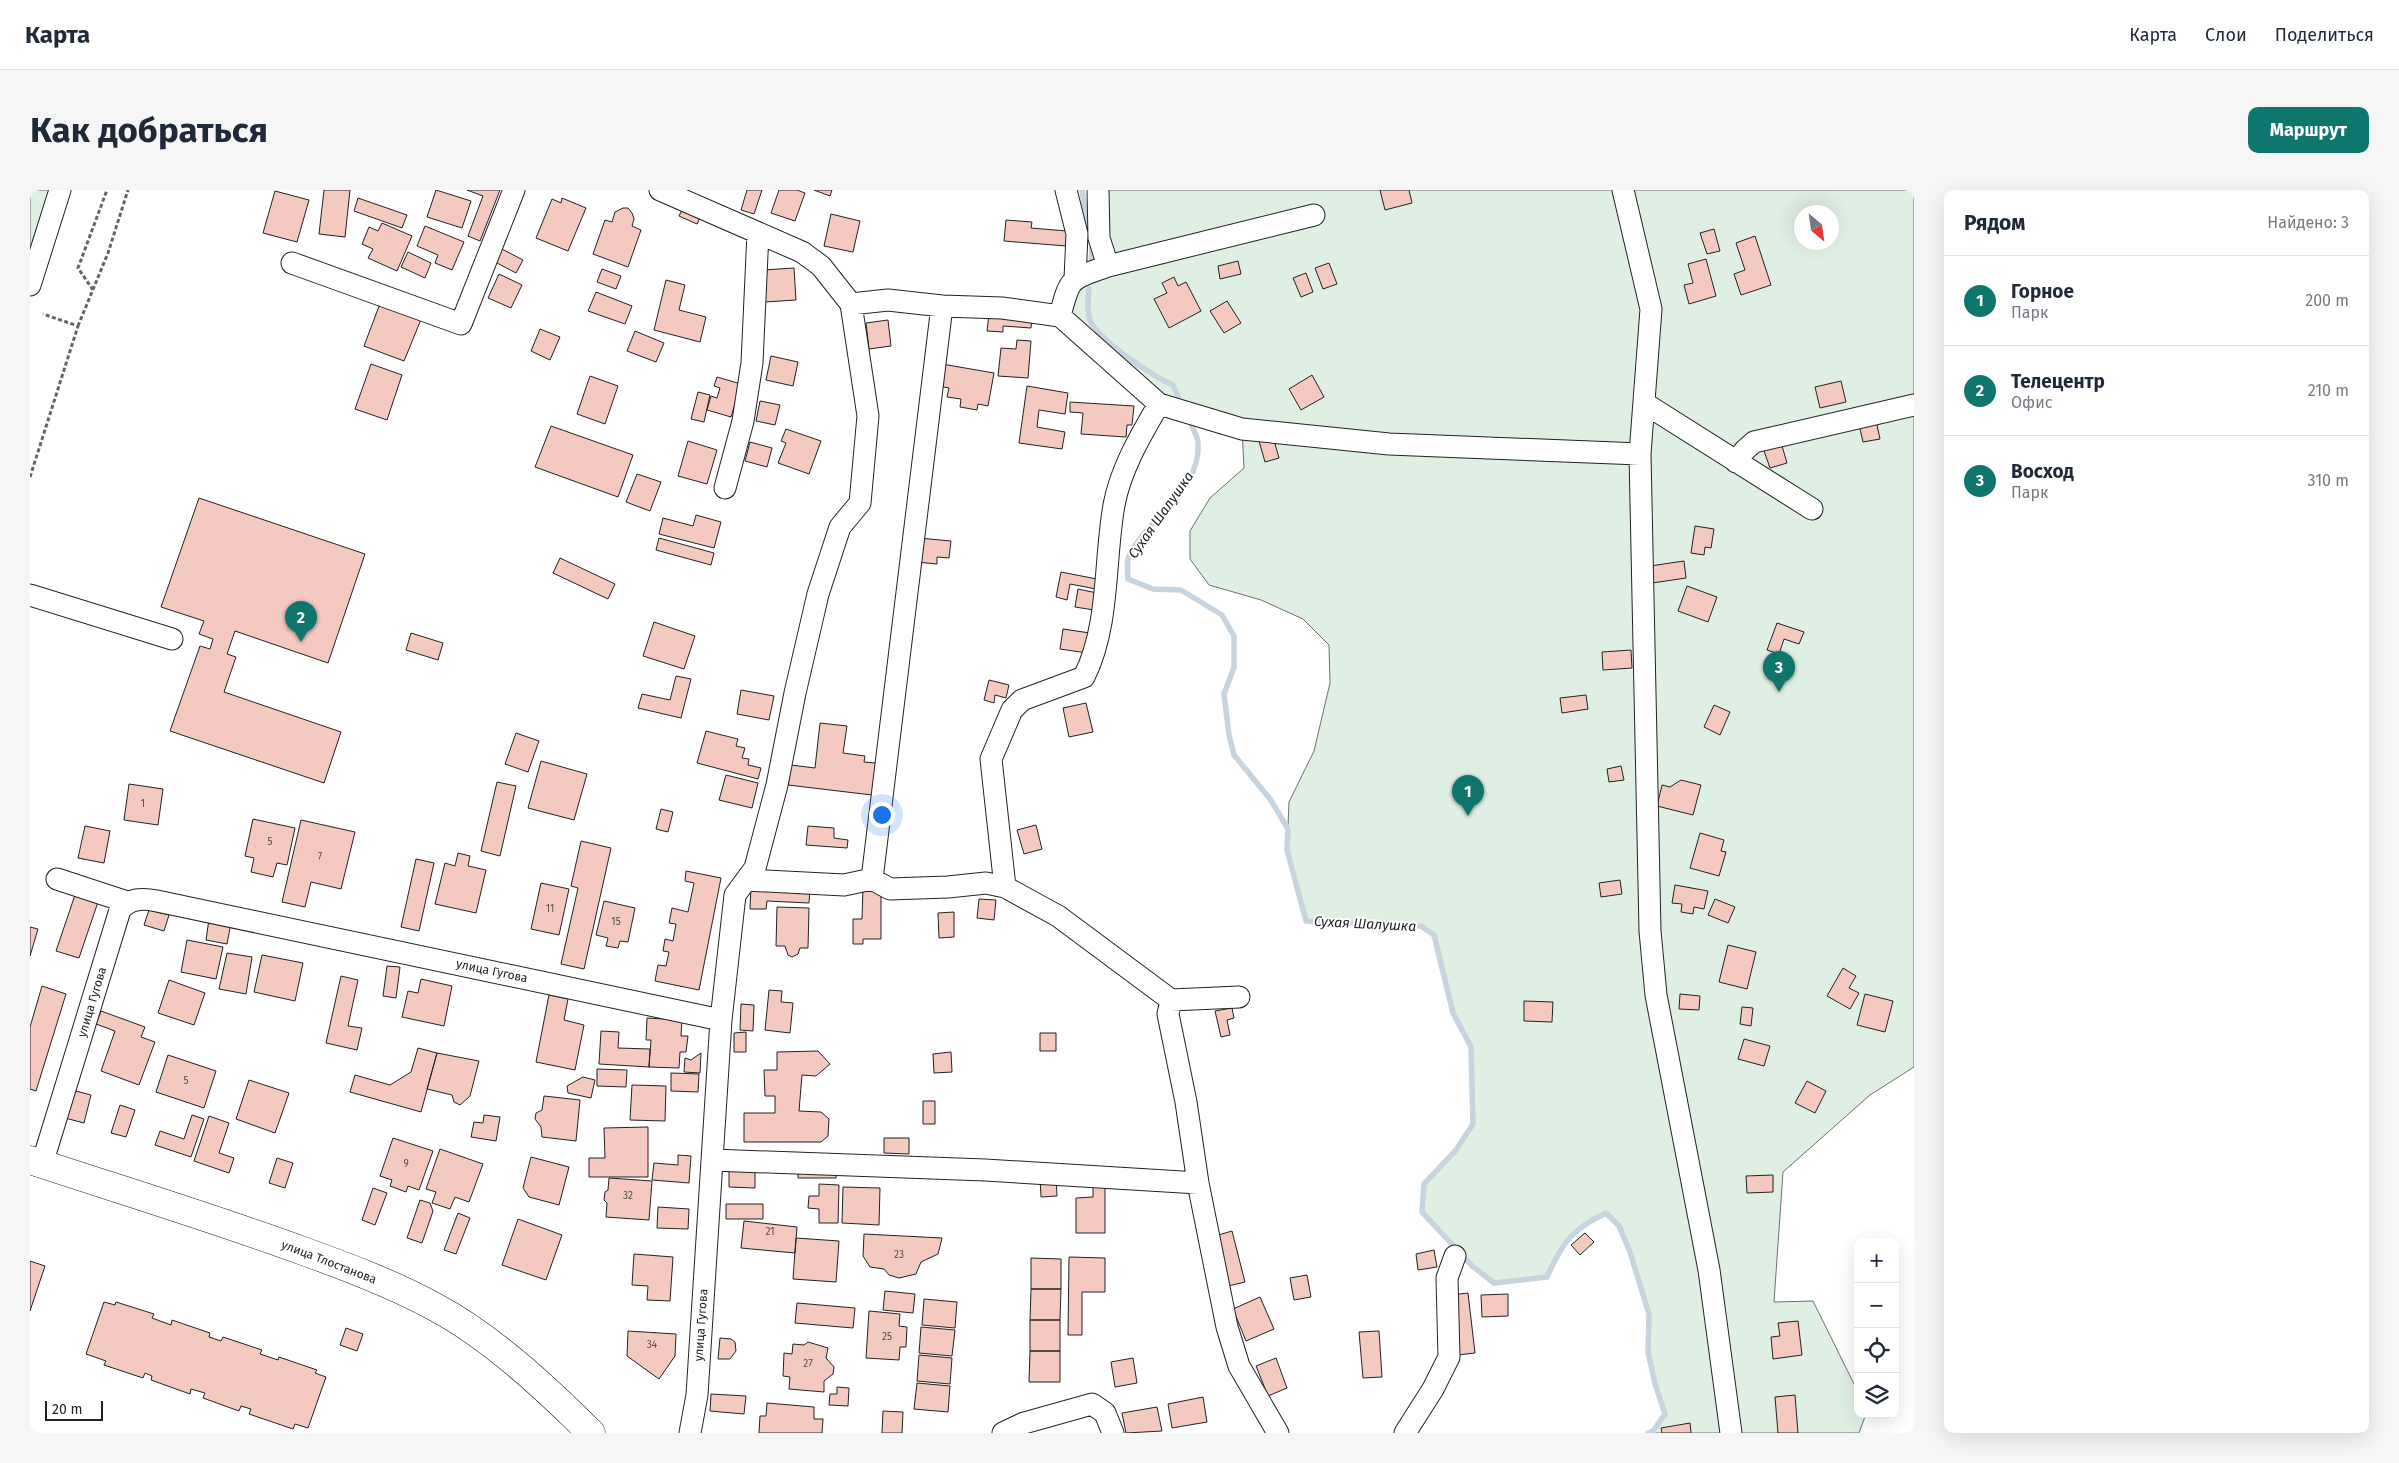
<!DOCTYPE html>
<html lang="ru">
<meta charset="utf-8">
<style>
body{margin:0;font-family:"Fira Sans",sans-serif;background:#f6f6f7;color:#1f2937}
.controls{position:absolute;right:15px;bottom:15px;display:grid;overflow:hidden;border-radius:10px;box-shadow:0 5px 20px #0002}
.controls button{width:45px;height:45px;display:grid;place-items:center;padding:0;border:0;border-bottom:1px solid #e0e1e3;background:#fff;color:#1f2937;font:25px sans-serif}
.compass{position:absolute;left:1764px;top:15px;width:45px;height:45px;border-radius:50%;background:#fff;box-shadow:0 5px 20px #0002;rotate:151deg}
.scale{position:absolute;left:15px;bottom:12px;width:58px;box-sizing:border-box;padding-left:5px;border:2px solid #222;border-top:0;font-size:14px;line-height:18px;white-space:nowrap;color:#222;-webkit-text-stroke:4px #fff;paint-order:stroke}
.you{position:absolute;left:851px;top:624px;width:18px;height:18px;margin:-12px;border:4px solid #fff;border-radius:50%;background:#1a73e8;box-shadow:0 0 0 8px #1a73e833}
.badge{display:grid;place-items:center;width:32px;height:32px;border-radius:50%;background:#0f766e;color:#fff;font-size:16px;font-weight:700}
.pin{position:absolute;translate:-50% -41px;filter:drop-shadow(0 1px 2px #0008)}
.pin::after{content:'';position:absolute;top:26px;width:18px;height:15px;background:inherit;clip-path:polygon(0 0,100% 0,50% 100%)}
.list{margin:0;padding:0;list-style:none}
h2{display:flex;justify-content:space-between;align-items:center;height:65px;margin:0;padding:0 20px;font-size:21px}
h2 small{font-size:16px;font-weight:400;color:#747a83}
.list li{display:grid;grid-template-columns:32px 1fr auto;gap:15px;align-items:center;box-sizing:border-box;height:90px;padding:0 20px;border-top:1px solid #e0e1e3}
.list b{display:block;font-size:19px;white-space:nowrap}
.list p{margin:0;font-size:16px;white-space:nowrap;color:#747a83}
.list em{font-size:16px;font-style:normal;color:#747a83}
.icon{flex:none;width:28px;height:28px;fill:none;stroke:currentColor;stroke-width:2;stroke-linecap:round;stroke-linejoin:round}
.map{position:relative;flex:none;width:1884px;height:1243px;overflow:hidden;border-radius:10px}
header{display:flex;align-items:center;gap:30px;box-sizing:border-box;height:70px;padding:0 25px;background:#fff;border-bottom:1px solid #e0e1e3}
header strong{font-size:24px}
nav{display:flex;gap:28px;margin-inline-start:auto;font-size:18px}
.intro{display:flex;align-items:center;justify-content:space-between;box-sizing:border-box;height:120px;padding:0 30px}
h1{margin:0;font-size:35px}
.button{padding:12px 22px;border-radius:10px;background:#0f766e;color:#fff;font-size:18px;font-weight:700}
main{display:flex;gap:30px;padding:0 30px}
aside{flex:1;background:#fff;border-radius:10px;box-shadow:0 5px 20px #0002}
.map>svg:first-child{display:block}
.green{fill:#e0efe3;stroke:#6f6f6f;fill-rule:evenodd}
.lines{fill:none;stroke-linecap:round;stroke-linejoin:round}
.stream{stroke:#c7d3dd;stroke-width:5.5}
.building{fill:#f3c9c0;stroke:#222}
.minor-casing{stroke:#222;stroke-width:23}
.major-casing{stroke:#222;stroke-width:29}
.path{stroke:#646464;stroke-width:3;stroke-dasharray:4 2.5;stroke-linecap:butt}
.minor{stroke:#fff;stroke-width:21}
.major{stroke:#fff;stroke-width:28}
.labels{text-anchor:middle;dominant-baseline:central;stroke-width:4;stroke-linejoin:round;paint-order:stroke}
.number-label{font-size:10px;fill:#564c4a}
.street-label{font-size:12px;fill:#222;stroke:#fff}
.water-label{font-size:14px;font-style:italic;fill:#222;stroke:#fff}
</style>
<header>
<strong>Карта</strong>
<nav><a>Карта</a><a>Слои</a><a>Поделиться</a></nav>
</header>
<div class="intro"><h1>Как добраться</h1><a class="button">Маршрут</a></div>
<main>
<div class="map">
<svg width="1884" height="1243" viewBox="0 0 1884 1243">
<rect width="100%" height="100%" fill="#fff"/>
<path class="green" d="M0 0H30L0 94Z
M1068 0H1884V877L1840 905 1753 982 1744 1112 1783 1111 1828 1202V1224H1836L1829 1243H1618L1623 1241 1635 1224 1625 1194 1618 1162 1619 1124 1600 1062 1589 1036 1577 1023C1542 1039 1532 1053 1517 1087L1464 1093 1441 1075 1392 1022 1394 994 1426 960 1443 934 1441 857 1423 823 1403 745 1391 736 1276 731 1257 660 1259 612 1284 561 1300 493 1299 455 1273 429 1231 410 1179 395 1160 369V341L1180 308 1214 278 1212 239 1129 214 1030 126 1037 96 1077 76ZM1772 22H1802V52H1772Z"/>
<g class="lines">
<path class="stream" d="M1052 0 1059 45
M1061 77 1062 56
M1059 99C1058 108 1057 122 1060 130 1069 151 1123 186 1143 195L1150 211
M1160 231C1162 238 1168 246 1168 253 1171 302 1118 327 1099 366 1096 372 1098 382 1098 389L1123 399 1151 400 1192 425 1204 446V477L1194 504 1199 545 1204 565 1240 609 1258 639 1257 660 1276 731 1391 736 1404 745 1423 823 1441 857 1443 934 1426 960 1394 994 1392 1022 1441 1075 1464 1093 1517 1087C1532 1053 1542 1039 1576 1023L1589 1036 1600 1062 1619 1124 1618 1162 1625 1194 1635 1224 1623 1241 1618 1243"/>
</g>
<path class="building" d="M294 0H320L315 47 289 44Z
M406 0 441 11 432 38 397 27Z
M437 0H470L450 51 438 46 453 6Z
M717 0H732L724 24 711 20Z
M749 0H767L775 3 765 31 741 23Z
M784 0H802L800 6Z
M1350 0H1379L1382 13 1355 20Z
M245 1 279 10 267 52 233 43Z
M328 8 377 25 372 38 324 21Z
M532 8 556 18 538 61 506 48 522 9 531 13Z
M654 16 672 24 667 34 649 26Z
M593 18H598L602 23 604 29 602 36 611 40 598 77 563 64 575 30 582 32 585 22Z
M801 24 830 31 823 62 794 56Z
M976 30 1002 32 1001 38 1037 41 1036 56 974 51Z
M352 33 382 46 367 81 338 68 343 59 332 54 339 37 348 41Z
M395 36 434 52 422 80 405 73 408 65 387 56Z
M1684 39 1690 61 1677 64 1670 43Z
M1725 46 1741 95 1711 105 1704 84 1715 80 1706 53Z
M470 58 493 70 486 83 463 71Z
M378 62 401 73 395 88 371 77Z
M1676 69 1686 106 1659 114 1654 95 1663 93 1658 74Z
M1208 71 1211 84 1190 89 1188 76Z
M1299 73 1307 94 1293 99 1285 78Z
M764 78 766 110 735 112 733 80Z
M572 79 591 86 586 99 567 92Z
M1276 83 1283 102 1271 107 1263 88Z
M469 84 492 95 481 118 458 108Z
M1144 87 1148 96 1156 92 1171 121 1139 138 1124 109 1137 103 1132 93Z
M636 90 655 95 649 120 676 127 670 152 624 140Z
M566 102 602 116 595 134 558 121Z
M351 111 392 127 374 171 334 156Z
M1197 111 1211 133 1194 143 1180 121Z
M959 124 1002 128 1001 138 973 136V142L957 141Z
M858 130 861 156 839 159 836 133Z
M510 139 530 147 520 170 501 161Z
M605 141 634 153 626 172 597 161Z
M987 150 1001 151 998 188 968 186 971 158 986 159Z
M741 166 768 172 763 196 736 190Z
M341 174 372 185 357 230 325 219Z
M912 174 964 183 958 216 948 214 947 220 930 217 931 209 917 207 919 198 908 196Z
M1282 185 1294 207 1271 220 1259 199Z
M560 186 588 196 575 234 547 224Z
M687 187 711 194 701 227 677 220 681 206 687 208 690 198 684 196Z
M1811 191 1816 212 1790 218 1785 197Z
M997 196 1038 203 1035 224 1009 220 1007 237 1035 242 1032 259 989 253Z
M668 202 680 205 674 232 661 229Z
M730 211 750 215 745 235 726 231Z
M1040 212 1104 216 1102 235H1097L1096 247 1051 244 1053 223 1040 222Z
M1845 226 1850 249 1833 252 1828 230Z
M521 236 603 265 588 307 505 277Z
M756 239 791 251 779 284 748 273 756 253 751 251Z
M1243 247 1249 268 1235 272 1229 251Z
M1750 249 1757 273 1740 278 1732 255Z
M658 251 687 260 677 294 648 286Z
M720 252 742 258 737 277 715 271Z
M607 284 631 292 620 321 596 312Z
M169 308 335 364 298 473 205 441 197 464 206 467 194 502 311 542 294 593 140 541 170 456 180 459 183 449 169 444 174 431 131 417Z
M666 325 691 332 684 358 629 344 633 328 663 336Z
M1665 336 1684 339 1681 358 1675 357 1674 365 1661 363Z
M629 348 684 363 681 375 626 360Z
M889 348 921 351 919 368 907 367V374L886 372Z
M530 368 585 394 578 409 523 383Z
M1654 371 1656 388 1622 393 1620 376Z
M1031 382 1067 389 1066 399 1040 394 1037 410 1026 407Z
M1657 396 1687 407 1678 432 1648 421Z
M1048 399 1067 403 1064 420 1045 417Z
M624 432 665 446 654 479 613 466Z
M1747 433 1774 442 1769 454 1754 449 1749 464 1737 460Z
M1033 439 1060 443 1057 463 1030 459Z
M381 443 413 453 408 470 376 460Z
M1601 460 1602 478 1573 480 1572 462Z
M646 486 661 489 651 528 608 518 612 504 640 510Z
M959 490 979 495 976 508 965 505 964 513 954 510Z
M711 500 744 506 739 530 707 524Z
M1556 505 1558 519 1532 523 1530 508Z
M1056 513 1063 542 1039 547 1033 518Z
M1684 515 1700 522 1690 545 1674 537Z
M790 533 817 536 813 563 835 566 834 572 846 573 842 605 758 595 761 575 785 578Z
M676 541 708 549 706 556 715 558 712 568 719 569 718 575 731 578 728 589 667 573Z
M486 543 509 551 498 582 475 574Z
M511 571 557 584 544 630 498 618Z
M1591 576 1594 590 1579 592 1577 579Z
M696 585 728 593 722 618 689 610Z
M1651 590 1671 595 1663 625 1627 616 1632 595 1640 597Z
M467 592 486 596 470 666 451 661Z
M99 594 133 599 128 635 94 630Z
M631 619 643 622 638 642 626 639Z
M223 629 265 638 257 675 247 673 243 687 221 682 224 668 215 666Z
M271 630 325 642 311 699 281 692 275 717 252 712Z
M1006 635 1012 659 994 664 987 640Z
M55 636 80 641 74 673 48 668Z
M778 636 804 638V648L818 650 817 658 776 655Z
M1670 643 1694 650 1691 661 1696 662 1689 686 1660 678Z
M551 651 581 658 554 779 531 774 548 698 541 696Z
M428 663 440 666 438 676 456 680 446 723 405 714 415 673 425 676Z
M386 669 404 673 389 741 371 737Z
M656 681 691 688 669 800 625 791 628 775 636 776 639 762 633 761 635 749 643 751 646 734 639 733 642 718 658 722 664 693 655 691Z
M1590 690 1592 704 1571 707 1569 693Z
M511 693 539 699 529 745 501 739Z
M721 695 780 698 779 713 737 711 736 719H720Z
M1645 695 1678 701 1674 719 1664 717 1663 724 1651 722 1652 714 1642 713Z
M833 696H851V749H833V754H823V729H832Z
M46 702 69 709 49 768 26 761Z
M949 709 966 710 964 730 947 728Z
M1685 709 1705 717 1698 733 1678 725Z
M574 711 605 718 598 752 590 751 588 758 576 756 578 748 566 745Z
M747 717 779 718 778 758H770L768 764 762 767 758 765 755 756H746Z
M119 720 139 725 134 741 114 735Z
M924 722V747L909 748 908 723Z
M179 729 201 733 197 754 176 750Z
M0 737 8 739 0 766Z
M157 750 193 757 186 789 151 782Z
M1698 755 1726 762 1717 799 1689 792Z
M197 763 222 767 216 804 189 799Z
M232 765 273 773 265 811 224 802Z
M357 776 370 777 366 808 353 806Z
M1813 778 1826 786 1819 798 1829 803 1820 819 1797 806Z
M311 786 328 790 318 836 332 838 327 860 296 853Z
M391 789 422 796 414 836 372 827 378 801 388 803Z
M139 790 175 803 164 835 128 823Z
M12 796 36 804 6 901 0 899V837Z
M739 800 752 801 751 812 763 813 760 843 735 840Z
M1650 804 1670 806 1669 820 1649 819Z
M1835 804 1863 811 1855 842 1827 835Z
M519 805 538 809 534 830 554 835 545 880 506 872Z
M1494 811 1523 812 1522 832 1494 831Z
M711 814 724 815 723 841 710 840Z
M1712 817 1723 818 1721 836 1710 834Z
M1202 818 1204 828 1197 830 1200 845 1191 847 1185 821Z
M71 821 115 837 111 847 125 852 109 895 71 881 85 841 66 834Z
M617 828 652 830 651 846H658L656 862H650L649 878 619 877 621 850H616Z
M571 841 589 842 588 858 620 859 619 877 569 874Z
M716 842V862H704V843Z
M1010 843H1026V861H1010Z
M1714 849 1740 856 1734 876 1708 869Z
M388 858 407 863 391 922 320 902 325 885 360 895 381 882Z
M788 861 800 874 786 886 772 885 769 921 791 922 799 929 798 946 791 952H714V923H745V906H735L734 880H747V862Z
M921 862 922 882 904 883 903 864Z
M407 863 449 871 440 906 430 915 424 912 422 905 397 899Z
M671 863 670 883 654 882 655 868 661 870Z
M138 865 186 881 174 918 126 902Z
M567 879 597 880 596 897 567 896Z
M641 883 669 884 668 902 641 901Z
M553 887 565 890 561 908 538 903 537 896Z
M219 890 259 903 245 943 206 929Z
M1777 891 1796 901 1785 923 1765 913Z
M602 895 636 896 635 931 600 930Z
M42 900 61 905 54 933 35 928Z
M514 906 550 910 546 951 512 947 511 937 505 929 506 923 512 920Z
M893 911H905V934H893Z
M90 915 105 920 96 947 81 943Z
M162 925 174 929 161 967 125 955 130 941 154 949Z
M454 925 470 927 466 951 441 947 444 932 453 933Z
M179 926 199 933 189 963 204 968 199 983 164 971Z
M618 937V987H559V968H575L574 938Z
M363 948 403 961 389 1000 378 996 376 1002 360 996 362 990 350 986Z
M854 948H879V964L854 963Z
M410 959 453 974 439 1012 425 1007 420 1019 402 1013 406 1002 396 999Z
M648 965 661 966 659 993 622 990 624 973 648 975Z
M501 967 539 977 529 1015 499 1007 493 998Z
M247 968 263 973 255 998 239 993Z
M768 976 807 977 806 988H768Z
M699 979 725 980V998L699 997Z
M1743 985V1002L1717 1003 1716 986Z
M1026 987 1027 1006 1011 1007 1010 988Z
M579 988 622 991 619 1030 576 1027 577 1013 574 1010 575 1002 578 1000Z
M789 994 809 995 808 1033H789V1019L778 1018 779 1006H789Z
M1063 996H1075V1043H1046V1008L1063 1007Z
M813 997 850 998 849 1035 812 1033Z
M343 998 357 1003 345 1035 332 1030Z
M390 1010 400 1013 403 1021 392 1053 377 1048Z
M696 1014H733V1029H696Z
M628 1017 659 1019 658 1039 627 1038Z
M428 1023 440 1028 426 1064 414 1060Z
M488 1029 532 1045 516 1090 472 1075Z
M714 1031 767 1037 765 1063 711 1058Z
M1202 1041 1215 1092 1198 1096 1185 1046Z
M1555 1043 1564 1052 1550 1065 1541 1055Z
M834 1044 912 1048 908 1064 891 1072 886 1084 869 1088 859 1085 854 1079 840 1077 833 1066Z
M766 1048 809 1051 806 1092 763 1089Z
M1404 1060 1407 1077 1388 1080 1386 1064Z
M604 1064 643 1067 640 1111 617 1110 618 1096 602 1095Z
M1039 1067 1075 1068V1102H1052V1145H1038Z
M1001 1068 1031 1069V1099H1001Z
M0 1071 15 1076 0 1121Z
M1277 1085 1281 1107 1264 1110 1260 1088Z
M1001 1099H1031L1030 1130H1000Z
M855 1101 885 1104 883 1123 853 1120Z
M1438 1103 1445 1163 1428 1165 1421 1105Z
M1478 1104V1126L1452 1127 1451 1105Z
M1230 1107 1244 1139 1216 1151 1203 1119Z
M894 1109 927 1112 925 1138 892 1135Z
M74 1112 85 1115 86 1112 124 1124 122 1128 141 1135 142 1130 180 1143 179 1147 191 1151 193 1147 232 1160 230 1164 248 1170 249 1167 287 1180 285 1183 296 1187 278 1238 265 1234 263 1239 219 1224 221 1219 211 1216 209 1221 173 1208 175 1203 161 1199 160 1204 121 1190 122 1186 115 1183 113 1188 74 1175 76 1171 56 1164Z
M767 1113 825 1118 823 1138 765 1133Z
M839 1121 870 1124 869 1136 877 1137 876 1157H870L869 1170 836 1168Z
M1000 1130H1030V1161H1000Z
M1768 1131 1772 1165 1743 1169 1741 1147 1750 1146 1748 1133Z
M891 1137 925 1140 922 1166 889 1163Z
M316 1138 333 1144 327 1161 310 1155Z
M598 1141 646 1144 645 1166 629 1189 597 1166Z
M1349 1141 1352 1187 1333 1188 1329 1142Z
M690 1148 701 1149 705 1152 706 1161 700 1169H688Z
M778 1152 798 1158 796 1168 804 1177 803 1184 794 1191V1202L759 1199 760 1187 753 1186 754 1163 762 1164 763 1154 774 1155Z
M1000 1161H1030V1192H999Z
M889 1165 922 1168 920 1194 887 1191Z
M1103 1168 1107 1193 1085 1197 1081 1172Z
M1246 1168 1257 1198 1238 1206 1226 1176Z
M887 1193 920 1196 918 1222 884 1219Z
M807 1197 819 1198 818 1216 799 1215 800 1204H807Z
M681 1204 716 1206 714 1224 680 1221Z
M1765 1205 1768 1243H1748L1745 1207Z
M1173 1207 1177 1232 1142 1238 1138 1214Z
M737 1213 784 1217V1229H793L792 1243H729L730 1226H736Z
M1127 1217 1132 1241 1096 1243 1092 1223Z
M853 1221 873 1222 872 1243H852Z
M1660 1233 1661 1243H1632L1631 1238Z"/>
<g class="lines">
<g class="minor-casing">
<path id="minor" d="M630 0 772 62 791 76 821 114 838 226 830 313 810 337 788 404 765 503 747 595 725 678 705 705 691 830 667 1205 660 1243
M1036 0 1047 44 1045 89
M1593 0 1621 119 1610 264 1620 741 1626 805 1679 1080 1701 1243
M262 73 431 134 484 0
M1078 76 1284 25
M0 95 30 0
M821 114 858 110 912 116 972 118 1030 126 1129 214 1212 239 1359 254 1610 264
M1030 126C1040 86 1040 90 1078 76L1069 48 1068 0
M1614 213 1782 319
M1706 272 1715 260 1724 252 1884 215
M695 298 713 231 722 173 728 43
M0 405 142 449
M27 689 97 712
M842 689 912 116
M716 690 814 695 842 689 860 699 918 697 956 693 975 697 1028 726 1141 810 1209 807
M975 697 961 569 982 520 992 510 1054 487C1080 435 1074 371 1084 315 1091 278 1111 245 1129 214
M1141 810 1138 824 1156 912 1168 993 1197 1137 1209 1176 1248 1243
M682 970 955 980 1168 993
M12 974 90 720C100 708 112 708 127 711L691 830
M973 1243 994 1233 1062 1214 1075 1223 1083 1243
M1375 1243 1403 1199 1419 1167 1417 1088 1425 1066"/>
</g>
<g class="major-casing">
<path id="major" d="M0 970C91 1000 183 1028 273 1061 318 1077 363 1094 405 1117 461 1147 516 1198 561 1243"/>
</g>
<path class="path" d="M63 100 48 78 77 0
M48 136 78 63 98 0
M0 287 48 136 13 124"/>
<use href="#minor" class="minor"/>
<use href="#major" class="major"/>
</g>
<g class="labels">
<g class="number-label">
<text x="113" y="614">1</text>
<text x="240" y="652">5</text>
<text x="290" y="667">7</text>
<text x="520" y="719">11</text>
<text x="586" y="732">15</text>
<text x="156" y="891">5</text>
<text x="376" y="974">9</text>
<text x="598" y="1006">32</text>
<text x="740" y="1042">21</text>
<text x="869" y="1065">23</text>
<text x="857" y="1147">25</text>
<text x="622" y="1155">34</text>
<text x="778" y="1174">27</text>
</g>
<g class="street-label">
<text transform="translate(462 781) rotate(12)">улица Гугова</text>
<text transform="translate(62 812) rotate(-73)">улица Гугова</text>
<text transform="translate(299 1072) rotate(21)">улица Тлостанова</text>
<text transform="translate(671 1135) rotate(-86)">улица Гугова</text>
</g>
<g class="water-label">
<text transform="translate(1131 325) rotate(-55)">Сухая Шалушка</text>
<text transform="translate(1335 734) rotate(3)">Сухая Шалушка</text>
</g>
</g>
</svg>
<div class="controls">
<button>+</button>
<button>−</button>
<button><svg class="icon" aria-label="locate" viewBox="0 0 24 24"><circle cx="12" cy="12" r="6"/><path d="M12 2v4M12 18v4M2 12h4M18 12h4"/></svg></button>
<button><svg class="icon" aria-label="layers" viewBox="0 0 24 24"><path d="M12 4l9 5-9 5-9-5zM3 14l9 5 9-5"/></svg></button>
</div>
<svg class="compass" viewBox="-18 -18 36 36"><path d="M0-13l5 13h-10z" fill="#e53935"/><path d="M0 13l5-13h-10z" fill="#747a83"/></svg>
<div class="scale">20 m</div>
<div class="you"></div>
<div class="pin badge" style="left:1438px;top:626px">1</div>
<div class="pin badge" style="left:271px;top:452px">2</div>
<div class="pin badge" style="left:1749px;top:502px">3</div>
</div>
<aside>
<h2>Рядом<small>Найдено: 3</small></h2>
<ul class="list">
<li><span class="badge">1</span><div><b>Горное</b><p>Парк</p></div><em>200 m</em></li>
<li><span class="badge">2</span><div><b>Телецентр</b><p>Офис</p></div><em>210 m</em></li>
<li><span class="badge">3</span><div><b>Восход</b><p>Парк</p></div><em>310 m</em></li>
</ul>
</aside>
</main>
